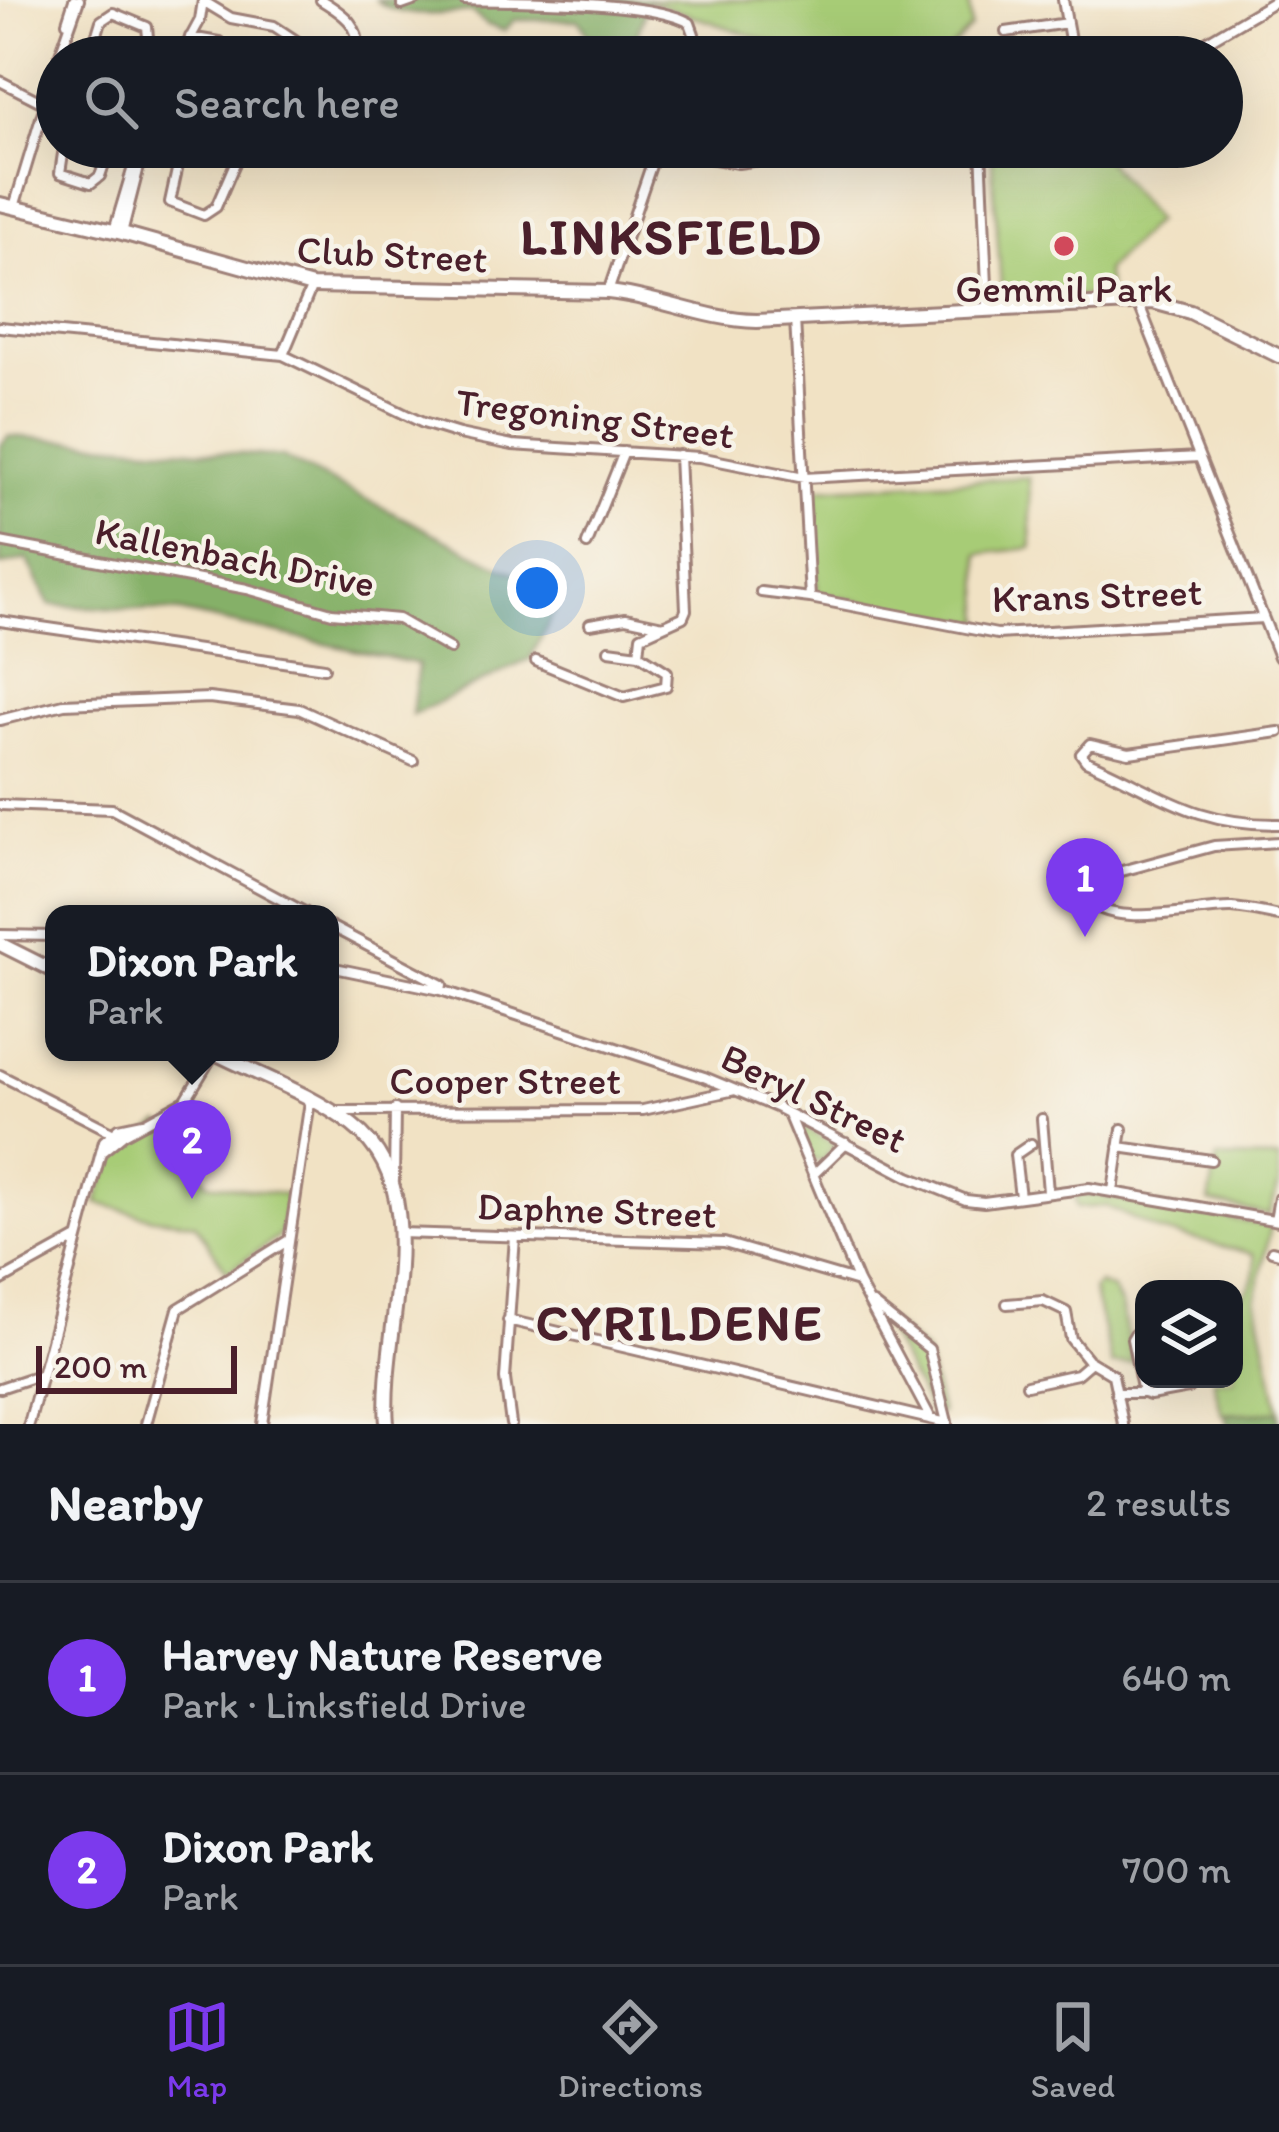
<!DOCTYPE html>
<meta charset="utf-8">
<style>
body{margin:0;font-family:Itim,sans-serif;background:#20242c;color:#f1f3f6}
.controls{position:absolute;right:36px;bottom:36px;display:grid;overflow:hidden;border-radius:24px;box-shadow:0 12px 48px #0002}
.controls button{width:108px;height:108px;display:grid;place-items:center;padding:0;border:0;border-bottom:3px solid #363941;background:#171b24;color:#f1f3f6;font:60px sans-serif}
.scale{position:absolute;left:36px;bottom:30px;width:201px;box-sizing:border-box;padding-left:12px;border:6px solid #4a1f2b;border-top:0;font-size:33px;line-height:42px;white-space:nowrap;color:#4a1f2b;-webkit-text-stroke:9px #f7f3e8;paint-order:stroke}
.you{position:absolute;left:537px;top:588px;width:42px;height:42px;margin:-30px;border:9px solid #fff;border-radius:50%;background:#1a73e8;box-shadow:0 0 0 18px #1a73e833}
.badge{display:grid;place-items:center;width:78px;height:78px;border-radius:50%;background:#7c3aed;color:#fff;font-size:39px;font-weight:700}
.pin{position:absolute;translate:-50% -99px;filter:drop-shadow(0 3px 6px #0008)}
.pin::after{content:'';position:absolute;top:63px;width:42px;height:36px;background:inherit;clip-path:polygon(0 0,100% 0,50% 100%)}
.popup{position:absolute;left:45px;top:905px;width:294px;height:156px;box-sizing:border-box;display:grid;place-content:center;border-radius:24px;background:#171b24;filter:drop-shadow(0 3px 9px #0005);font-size:39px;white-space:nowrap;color:#9ea1a6}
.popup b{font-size:45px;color:#f1f3f6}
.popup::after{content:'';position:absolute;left:50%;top:100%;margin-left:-24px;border:24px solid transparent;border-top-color:#171b24}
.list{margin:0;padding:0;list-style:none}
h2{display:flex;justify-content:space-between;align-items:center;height:156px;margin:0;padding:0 48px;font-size:51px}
h2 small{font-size:39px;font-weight:400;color:#9ea1a6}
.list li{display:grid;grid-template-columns:78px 1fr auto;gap:36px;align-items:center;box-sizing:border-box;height:192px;padding:0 48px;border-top:3px solid #363941}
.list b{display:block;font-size:45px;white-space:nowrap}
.list p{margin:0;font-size:39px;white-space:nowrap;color:#9ea1a6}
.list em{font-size:39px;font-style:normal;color:#9ea1a6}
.icon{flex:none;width:66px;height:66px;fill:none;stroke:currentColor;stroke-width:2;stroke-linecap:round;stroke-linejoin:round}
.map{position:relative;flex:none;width:1279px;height:1424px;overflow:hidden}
.search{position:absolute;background:#171b24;box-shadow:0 12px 48px #0002;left:36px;right:36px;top:36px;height:132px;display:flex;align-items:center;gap:30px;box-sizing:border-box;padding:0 42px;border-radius:66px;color:#9ea1a6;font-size:45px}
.sheet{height:540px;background:#171b24}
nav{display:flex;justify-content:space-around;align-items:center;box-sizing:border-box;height:168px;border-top:3px solid #363941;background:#171b24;font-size:33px;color:#9ea1a6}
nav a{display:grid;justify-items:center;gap:6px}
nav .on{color:#7c3aed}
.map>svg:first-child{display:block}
.green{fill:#a7cc76;stroke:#787650;stroke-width:3}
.forest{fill:#85b067;stroke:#686849;stroke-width:3}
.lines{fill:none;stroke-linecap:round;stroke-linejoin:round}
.minor-casing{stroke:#9e8078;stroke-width:14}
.secondary-casing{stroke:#9e8078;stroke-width:18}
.minor{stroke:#fff;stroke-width:8}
.secondary{stroke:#fff;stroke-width:12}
.poi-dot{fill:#d1495b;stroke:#f7f3e8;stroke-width:4.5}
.labels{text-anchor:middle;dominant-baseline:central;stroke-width:9;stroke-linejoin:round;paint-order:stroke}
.street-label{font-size:39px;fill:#4a1f2b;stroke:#f7f3e8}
.poi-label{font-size:39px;fill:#4a1f2b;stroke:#f7f3e8}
.district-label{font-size:51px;font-weight:bold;letter-spacing:3px;fill:#4a1f2b;stroke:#f7f3e8}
</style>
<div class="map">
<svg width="1279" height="1424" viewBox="0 0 1279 1424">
<rect width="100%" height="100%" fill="#f7f3e8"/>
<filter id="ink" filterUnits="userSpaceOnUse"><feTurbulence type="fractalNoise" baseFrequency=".00833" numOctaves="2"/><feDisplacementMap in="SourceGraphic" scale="24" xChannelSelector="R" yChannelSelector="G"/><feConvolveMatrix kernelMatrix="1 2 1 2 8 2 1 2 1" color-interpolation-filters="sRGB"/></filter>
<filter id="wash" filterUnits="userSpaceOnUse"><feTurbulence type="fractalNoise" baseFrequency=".004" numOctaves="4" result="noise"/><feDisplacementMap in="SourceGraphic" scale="48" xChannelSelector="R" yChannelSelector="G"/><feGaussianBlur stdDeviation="2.7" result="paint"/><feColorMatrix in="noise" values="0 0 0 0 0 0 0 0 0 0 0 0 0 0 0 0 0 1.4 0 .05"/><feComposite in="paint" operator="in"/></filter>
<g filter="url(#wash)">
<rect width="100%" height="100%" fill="#f1e2c4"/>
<path class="green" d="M645 0H969L971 28 942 57H816Z
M991 147H1096L1155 221 1105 271 1110 295 1002 300Z
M1029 477 1032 548 979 554 983 623 817 594 815 489Z
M161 1123 208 1183 287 1195 282 1230 277 1238 227 1272 195 1223 153 1218 97 1203 111 1157Z
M802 1127 835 1144 823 1161 811 1160 799 1131Z
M1217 1158 1279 1159V1184L1269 1215 1209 1202Z
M1074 1195H1095L1271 1226 1256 1299 1279 1412 1222 1414 1213 1379H1234V1300C1252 1293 1258 1272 1254 1254L1159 1231 1106 1206 1077 1208Z
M1099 1284 1113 1290 1121 1306 1133 1363 1112 1365 1093 1289Z
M886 1319 925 1352 941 1413H932L928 1408 881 1320Z"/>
<path class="forest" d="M376 0H649L634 44H623L615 38 589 36 579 20H515L504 31 485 24 472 12C443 13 400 21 376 0Z
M8 436 282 457 503 568 564 593 530 659 412 715 418 664 179 612 50 605 27 559 0 566V446Z
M1279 1412V1424H1227L1225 1415Z"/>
</g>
<g filter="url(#ink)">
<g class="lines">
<g class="minor-casing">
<path id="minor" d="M321 0C344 14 364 27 356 57
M464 0C517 2 651 0 690 23L694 34 687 57
M1063 0 1073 57
M203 1 231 18 274 26 321 57
M402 5 416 0
M67 22 74 0
M1006 32 1067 23
M190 37 219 42 243 57
M59 57 79 0
M90 57 101 21 113 13 147 27 148 37 139 57
M180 57 200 20 203 0
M1180 57 1277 0
M0 81 45 104
M64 147 60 173 91 183 100 176 110 147
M182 147 170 202 204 215 216 207 242 147
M602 147 657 149 738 163 855 147
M981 147 988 309
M14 207 57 65
M114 231 139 147
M122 233 144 147
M608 292 657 148
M1138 302 1279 657
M795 319 810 598 997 634 1263 618
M0 327 283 355 423 423 459 434 512 445 699 457 804 478 1199 457
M283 355 312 286
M0 542 247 589 332 613 398 619 450 649
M587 544 624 452
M761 592 810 598
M0 621 324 668
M590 624 626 618 663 626
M609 650 639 654
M536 661 624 697 666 686 667 672 639 654 641 636 683 617 686 610 679 455
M0 720 64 704 209 698 299 709 413 761
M1279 732 1129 753 1090 744 1081 754 1086 761C1160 793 1193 825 1279 824
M0 805 112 809 308 914
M1279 842 1214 846 1096 878 1090 882 1087 897C1108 931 1196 907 1232 908 1248 909 1264 913 1279 916
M330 926 442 985 441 989
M0 935 54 936
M330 967 441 990 704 1077 776 1107 909 1177 966 1200 984 1202 1089 1188 1279 1221
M0 1075 116 1134
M338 1111 643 1110 735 1090
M788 1114 858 1282 929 1415
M1042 1119 1048 1192
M1119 1147 1211 1160
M103 1151 124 1134 185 1101 214 1053
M813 1175 846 1143
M394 1180 395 1109
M1113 1191 1122 1129
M1020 1197 1015 1155 1031 1144
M1275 1220 1279 1198
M400 1233 724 1243 858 1282
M1272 1251 1279 1253
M0 1281 76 1239
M873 1304 929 1349 947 1422
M1007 1304 1043 1301 1066 1312 1071 1339 1088 1360 1113 1375 1123 1424
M508 1320 947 1423
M1027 1385 1077 1374 1091 1362
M0 1388 42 1374
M1116 1393H1143L1132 1339 1135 1334H1144
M1143 1393 1150 1395 1188 1388
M29 1424 104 1141 119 1128 143 1123
M146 1424 178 1309 289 1240
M262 1424 310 1101
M511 1424 505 1379 515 1237"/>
</g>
<g class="secondary-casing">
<path id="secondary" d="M0 204 122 233 312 286 608 292C659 297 706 320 757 321L1153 302 1190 312 1279 356
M0 944 54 971
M213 1052C258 1075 312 1094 352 1125 439 1192 379 1331 387 1424"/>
</g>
<use href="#minor" class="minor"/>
<use href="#secondary" class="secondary"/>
</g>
</g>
<circle class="poi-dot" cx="1064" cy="246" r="12"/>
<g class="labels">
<g class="street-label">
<text transform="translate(392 254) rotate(3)">Club Street</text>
<text transform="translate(595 418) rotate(7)">Tregoning Street</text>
<text transform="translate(235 557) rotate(11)">Kallenbach Drive</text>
<text transform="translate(1097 595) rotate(-2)">Krans Street</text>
<text x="505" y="1080">Cooper Street</text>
<text transform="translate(814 1098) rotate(26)">Beryl Street</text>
<text transform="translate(597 1210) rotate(2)">Daphne Street</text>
</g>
<g class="poi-label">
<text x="1064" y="288">Gemmil Park</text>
</g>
<g class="district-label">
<text x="672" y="236">LINKSFIELD</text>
<text x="680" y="1322">CYRILDENE</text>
</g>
</g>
</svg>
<div class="controls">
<button><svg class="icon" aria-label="layers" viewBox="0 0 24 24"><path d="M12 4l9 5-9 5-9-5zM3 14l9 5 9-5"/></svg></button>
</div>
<div class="scale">200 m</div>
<div class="you"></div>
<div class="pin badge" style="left:1085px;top:937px">1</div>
<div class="pin badge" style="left:192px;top:1199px">2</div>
<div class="popup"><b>Dixon Park</b>Park</div>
<div class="search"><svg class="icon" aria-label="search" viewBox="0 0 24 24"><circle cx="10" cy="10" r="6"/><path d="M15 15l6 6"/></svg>Search here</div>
</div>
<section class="sheet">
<h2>Nearby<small>2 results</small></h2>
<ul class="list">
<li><span class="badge">1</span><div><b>Harvey Nature Reserve</b><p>Park · Linksfield Drive</p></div><em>640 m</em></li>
<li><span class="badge">2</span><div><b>Dixon Park</b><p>Park</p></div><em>700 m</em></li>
</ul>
</section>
<nav>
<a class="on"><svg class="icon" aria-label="map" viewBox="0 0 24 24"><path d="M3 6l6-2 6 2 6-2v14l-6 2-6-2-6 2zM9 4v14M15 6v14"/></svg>Map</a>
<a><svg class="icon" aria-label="directions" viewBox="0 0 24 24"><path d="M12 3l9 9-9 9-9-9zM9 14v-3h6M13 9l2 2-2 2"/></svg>Directions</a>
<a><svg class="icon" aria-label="saved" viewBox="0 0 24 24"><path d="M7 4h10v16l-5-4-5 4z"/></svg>Saved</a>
</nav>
